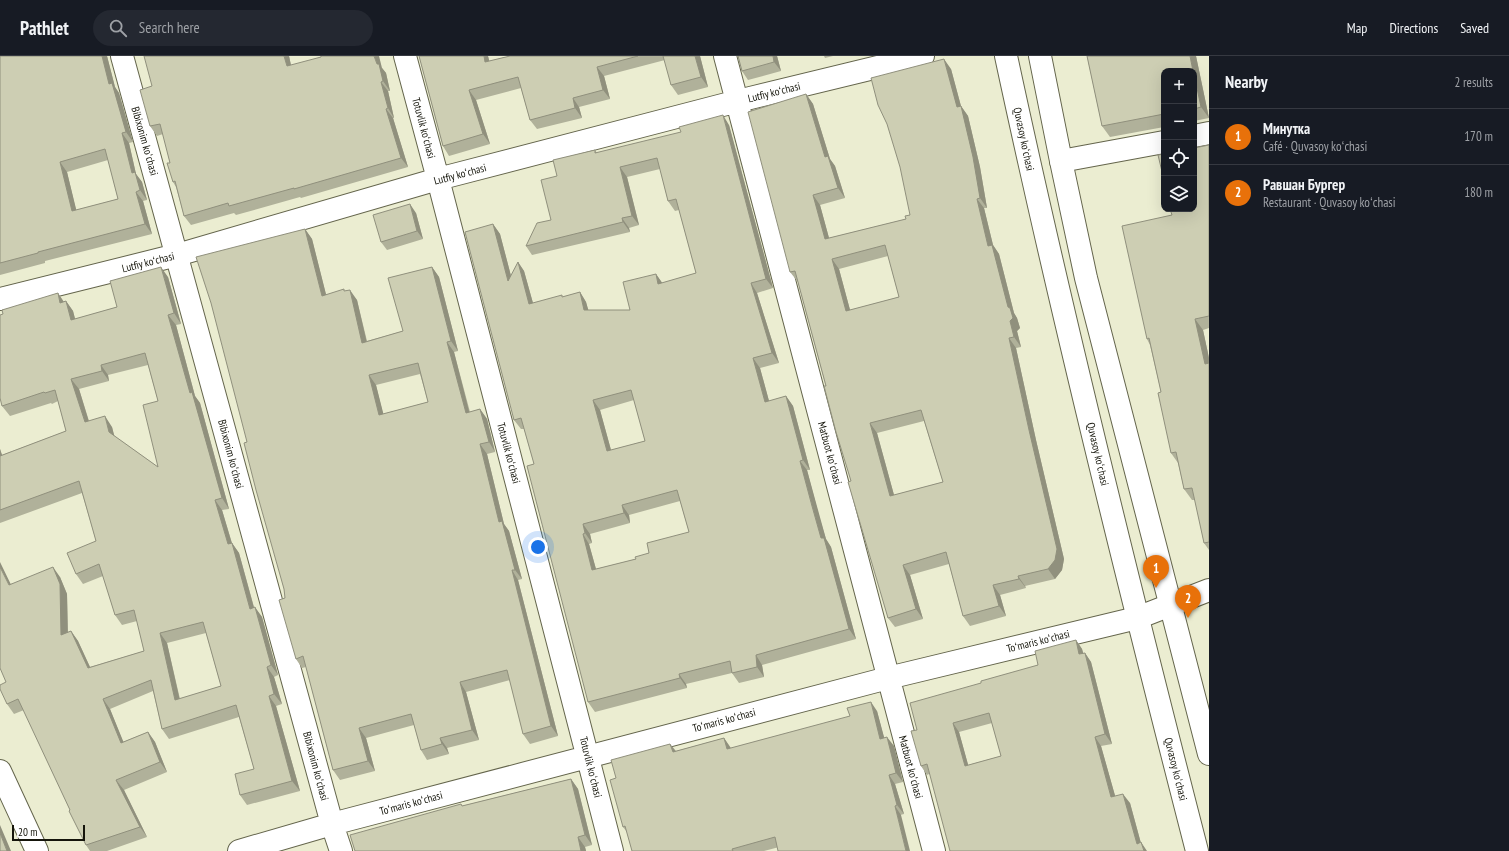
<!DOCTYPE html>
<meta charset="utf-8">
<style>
body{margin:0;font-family:"PT Sans Narrow",sans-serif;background:#242831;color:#f1f3f6}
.controls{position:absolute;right:12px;top:12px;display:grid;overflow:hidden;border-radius:8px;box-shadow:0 4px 16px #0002}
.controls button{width:36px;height:36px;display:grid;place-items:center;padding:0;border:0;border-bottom:1px solid #363941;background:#171b24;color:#f1f3f6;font:20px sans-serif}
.scale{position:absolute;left:12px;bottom:10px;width:73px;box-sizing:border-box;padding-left:4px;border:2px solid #15150b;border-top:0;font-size:11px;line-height:14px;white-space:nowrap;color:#15150b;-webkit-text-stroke:3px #fff;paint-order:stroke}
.you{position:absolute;left:538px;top:491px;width:14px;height:14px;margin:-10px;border:3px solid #fff;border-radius:50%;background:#1a73e8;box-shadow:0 0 0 6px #1a73e833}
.badge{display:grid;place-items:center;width:26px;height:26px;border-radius:50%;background:#b2a5dd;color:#fff;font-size:13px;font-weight:700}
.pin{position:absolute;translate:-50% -33px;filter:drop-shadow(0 1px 2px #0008)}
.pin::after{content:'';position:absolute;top:21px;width:14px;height:12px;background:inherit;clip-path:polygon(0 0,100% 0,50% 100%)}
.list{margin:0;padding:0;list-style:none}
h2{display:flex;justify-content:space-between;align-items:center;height:52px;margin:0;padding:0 16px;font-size:17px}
h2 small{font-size:13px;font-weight:400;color:#9ea1a6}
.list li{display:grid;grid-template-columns:26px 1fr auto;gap:12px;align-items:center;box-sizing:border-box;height:56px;padding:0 16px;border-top:1px solid #363941}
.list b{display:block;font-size:15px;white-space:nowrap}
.list p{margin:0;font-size:13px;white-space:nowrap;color:#9ea1a6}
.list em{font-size:13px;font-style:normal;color:#9ea1a6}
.icon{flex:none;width:22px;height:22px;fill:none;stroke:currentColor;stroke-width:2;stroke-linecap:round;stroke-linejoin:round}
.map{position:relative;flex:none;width:1209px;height:795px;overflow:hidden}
header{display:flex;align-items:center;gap:24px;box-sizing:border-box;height:56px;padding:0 20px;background:#171b24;border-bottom:1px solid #363941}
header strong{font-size:19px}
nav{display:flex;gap:22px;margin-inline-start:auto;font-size:14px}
.search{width:280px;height:36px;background:#242831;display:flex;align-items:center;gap:10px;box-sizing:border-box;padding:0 14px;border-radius:22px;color:#9ea1a6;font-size:15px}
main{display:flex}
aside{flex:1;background:#171b24}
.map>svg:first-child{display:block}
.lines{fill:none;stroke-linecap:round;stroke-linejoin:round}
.street-casing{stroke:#64654c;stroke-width:24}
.primary-casing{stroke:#64654c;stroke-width:24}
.street{stroke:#fff;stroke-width:22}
.primary{stroke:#fff;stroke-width:22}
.wall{fill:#b0b19a;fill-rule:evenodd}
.shaded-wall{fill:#90907d}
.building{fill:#cdceb3;stroke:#90907d;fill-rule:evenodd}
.labels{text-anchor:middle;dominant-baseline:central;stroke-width:3;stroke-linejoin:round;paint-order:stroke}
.street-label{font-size:11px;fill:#15150b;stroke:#fff}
</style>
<header>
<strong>Pathlet</strong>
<div class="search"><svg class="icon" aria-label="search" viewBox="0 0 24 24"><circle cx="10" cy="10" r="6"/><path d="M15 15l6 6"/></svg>Search here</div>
<nav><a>Map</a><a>Directions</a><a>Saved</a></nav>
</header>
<main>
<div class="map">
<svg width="1209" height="795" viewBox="0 0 1209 795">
<rect width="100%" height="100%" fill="#ebedd1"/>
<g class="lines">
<g class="street-casing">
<path id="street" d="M122 0 332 768 341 795
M405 0 438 123 612 795
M725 0 934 795
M1194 80 1209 77
M1061 105 1164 86
M0 243 177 199 438 123 738 45 923 0
M0 715 37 795
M239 795 332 768 888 622 1137 562 1209 534"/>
</g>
<g class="primary-casing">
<path id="primary" d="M1006 0C1063 266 1129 531 1197 795
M1040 0 1061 105 1086 222 1209 698"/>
</g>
<use href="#street" class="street"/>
<use href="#primary" class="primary"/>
</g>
<path class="wall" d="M0 0H107L115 31 119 37 133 86 129 87 136 118 142 126 147 144 143 145 152 178 45 205V207L0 219ZM108 104 118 143 76 154 67 116Z
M289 0 291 9 382 12 386 17 390 35H388L394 62H393L408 111 301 142 300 141 236 159 234 157 191 169 184 160 176 131 173 126 170 107 163 78 157 80 150 70 152 30Z
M419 0H488L489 5 510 0H700L708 31 678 39 671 29 665 4 604 20 610 43 579 51 582 62 537 73 530 64 521 32 476 44 490 88 449 100 443 90Z
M738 0H777L781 15 748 24 742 15Z
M824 0H833L825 2Z
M1087 0H1196L1209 62 1194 65V15H1164V71L1110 81 1102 70Z
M951 13 961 50 968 60 980 111 987 152H984L993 189 999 198 1014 257 1017 262 1020 272 1017 275 1021 291 1016 292 1036 384 1064 503 1062 514 1055 523 1025 530 1026 532 1000 539 1006 560 970 570 963 560 949 508 910 519 923 563 895 571 888 562 851 425 798 226 790 216 806 38 813 48 830 103 835 110 845 142 820 149 829 182 906 163 910 159ZM888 200 899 241 850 254 839 213ZM924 365 943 426 894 439 877 377Z
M729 69 773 232 757 237 779 307 760 312 769 345 786 340 793 350 810 414H807L819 460 826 483 831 491 856 583 762 609 764 621 739 627 732 617 686 628 687 632 595 656 588 646 534 408 524 373H521L514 364 493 168 500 178 511 220 518 206 524 215 533 247 563 241 580 236 586 246 588 254H630L656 218 662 227 696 217 679 154 675 155 668 145 660 113 627 121 639 169 629 172 630 176 532 199 526 190 551 164 557 120 595 94 597 97ZM634 344 645 385 611 394 600 354ZM680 445 689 476 649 497 636 503 596 513 589 488 592 487 590 478 630 467 629 459Z
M1209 89V272L1203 274 1209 302V494L1204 487 1195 444H1192L1184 433 1178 407 1171 397 1161 336 1150 289 1147 283 1172 159Z
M416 157 423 183 387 194 381 186Z
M305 173 312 183 326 239 345 235 357 244 367 285 403 275 432 211 439 221 458 295 454 296 470 356 480 353 487 363 495 396 487 398 504 468 509 475 522 523 518 524 558 680 530 688 523 678 510 624 466 636 479 684 447 692 449 698 427 704 421 694 414 669 366 682 375 715 340 724 333 714 306 611 302 612 296 603 284 533 247 386ZM420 318 428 346 383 358 376 329Z
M168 221 181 268 176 269 195 340 200 347 229 453 222 454 232 487 239 497 254 551 262 561 278 619 274 621 282 648 276 650 300 735 247 749 240 739 254 713 239 661 169 683 162 673 153 635 110 653 123 686 148 676 155 686 167 716 124 734 147 781 107 795H90L86 789 70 754 24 654 14 658 7 648 6 626 10 528 60 521 67 538 68 576 71 575 78 585 90 611 144 595 137 565 122 569 115 559 103 520 83 528 76 518 96 485 82 437 0 467V393L2 399 66 375 58 345 52 348 51 347 10 360 2 350 3 258 58 237 64 246 66 245 73 255 75 263 117 251ZM148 309 158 345V411L114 380 112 371 89 365 79 333 109 325 108 319ZM206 577 221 630 180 643 167 587Z
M1076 584 1082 593 1083 597H1085L1091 606 1112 688 1101 690 1115 740 1130 747 1141 787 929 718 927 719 921 710 917 674 981 627 1038 609ZM992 667 1001 700 968 709 959 676Z
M877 655 884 682 894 690 903 726 895 728 904 758 764 795H632L627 776 623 771 616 722 670 688 676 695 724 682 731 692Z
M571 723 578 733 592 789 585 791 586 795H355L461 748 462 750Z"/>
<path class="shaded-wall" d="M102 0H107L115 31 119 37 133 86 126 76 109 28Z
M284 0H289L293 19 287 10Z
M374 0H379L382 12 386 17 390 35 383 25 377 8Z
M484 0H488L492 16 485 6Z
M695 0H700L708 31 701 21Z
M773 0H777L781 15 774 6Z
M1190 0H1196L1209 62 1201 51 1194 18V15H1193Z
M944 3 951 13 962 54 961 50 968 60 980 111 987 152 980 142Z
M597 11 604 20 610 43 603 34Z
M381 26 388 35 394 62 388 52Z
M469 34 476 44 490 88 483 78Z
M806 38 813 48 830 103 835 110 845 142 838 132 825 101Z
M573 42 579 51 582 62 575 52Z
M386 53 393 62 408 111 401 102Z
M723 59 729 69 773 232 766 223Z
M122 77 129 87 136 118 142 126 147 144 140 134 132 117Z
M60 106 67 116 79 165 72 155Z
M620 111 627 121 639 169 632 160Z
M136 136 143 145 152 178 145 168Z
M813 139 820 149 832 193 825 183Z
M977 143 984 152 993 189 999 198 1014 257 1017 262 1020 272 1017 275 1021 291 1014 281 1010 265 1008 251 988 190Z
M410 148 416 157 423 183 417 175Z
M622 162 629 172 630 176 623 166Z
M493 168 500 178 515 235 508 225Z
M305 173 312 183 329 250 322 240Z
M832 203 839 213 853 265 846 255Z
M518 206 524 215 536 258 529 248Z
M161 211 168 221 181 268 174 257Z
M432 211 439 221 458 295 451 285Z
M656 218 663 228H658Z
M751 227 757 237 779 307 772 297Z
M350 234 357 244 369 296 362 287Z
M580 236 586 246 591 263 584 254Z
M58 237 65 248 60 247Z
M66 245 73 255 78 274 71 264Z
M168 259 176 269 195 340 200 347 229 453 222 442 190 337Z
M1195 263 1203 274 1209 302V313L1205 308Z
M1009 282 1016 292 1036 384 1064 503 1062 514 1055 523 1048 513 1029 374Z
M447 286 454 296 472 367 466 357Z
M753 302 760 312 772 356 765 346Z
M101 309 108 319 109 325 102 315Z
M369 319 376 329 386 368 379 359Z
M71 323 79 333 92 376 85 366Z
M786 340 793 350 810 414 803 404Z
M593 344 600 354 614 405 607 395Z
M480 353 487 363 495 396 489 386Z
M105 360 112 371 116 386 109 376Z
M870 367 877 377 897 450 890 440Z
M480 388 487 398 504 468 509 475 522 523 515 514 499 466Z
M0 393 6 411 0 402Z
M800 405 807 414 826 483 831 491 856 583 849 573 821 482Z
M215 444 222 454 235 498 228 488Z
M622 449 629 459 630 467 624 457Z
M583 468 590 478 592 487 585 477Z
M583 478 589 488 599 524 592 514Z
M232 487 239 497 257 563 250 553Z
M0 506 16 539 9 529 0 511Z
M903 509 910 519 923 563 916 553Z
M53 511 60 521 67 538 68 589 61 579Z
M512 514 518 524 558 680 551 670Z
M1018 520 1025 530 1026 532 1019 523Z
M993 529 1000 539 1006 560 999 550Z
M255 551 262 561 278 619 271 609Z
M71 575 78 585 95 622 88 612Z
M160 577 167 587 182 654 175 644Z
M1076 584 1082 593 1086 607 1079 598Z
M1085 597 1091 606 1112 688 1105 678Z
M756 599 762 609 764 621 757 611Z
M267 611 274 621 282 648 274 638Z
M679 618 686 628 687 632 680 622Z
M460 626 466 636 479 684 472 674Z
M269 640 276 650 300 735 292 725Z
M103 643 110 653 128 697 121 687Z
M871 646 877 655 887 692 880 683Z
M953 667 959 676 971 719 965 710Z
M359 672 366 682 375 715 368 705Z
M148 676 155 686 167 716 160 706Z
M887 681 894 690 903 726 896 717Z
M1095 681 1101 690 1118 750 1111 741Z
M440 682 447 692 449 698 442 688Z
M724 682 730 691 734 702 727 693Z
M670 688 677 697 673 696Z
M889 719 895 728 904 758 897 749Z
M571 723 578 733 592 789 585 779Z
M116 724 124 734 147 781 140 771Z
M1123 738 1130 747 1143 795 1137 788Z
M895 750 901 759 910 795H906Z
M0 769 11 795H7L0 777Z
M578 781 585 791 586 795H581Z
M1141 786 1147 795H1144Z"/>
<path class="building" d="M0 0H102L109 28 112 27 126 76 122 77 132 117 135 116 140 134 136 136 145 168 38 196V197L0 207ZM105 93 118 143 72 155 60 106Z
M144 0H284L287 10 321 1V0H374L377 8H379L383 25 381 26 388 52 386 53 401 102 294 133V132L229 150 228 147 184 160 175 125 173 126 167 107H170L160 68 150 70 140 34 152 30Z
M419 0H484L485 6 510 0H638L597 11 603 34 573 42 575 52 530 64 518 21 469 34 483 78 443 90Z
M663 0H695L701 21 671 29Z
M738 0H773L774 6 742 15Z
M1087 0H1190L1193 15H1164V58L1102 70Z
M944 3 957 51 961 50 973 101 980 142 977 143 988 190 992 189 1008 251 1010 252 1013 262 1010 265 1014 281 1009 282 1029 374 1057 493 1055 504 1048 513 1018 520 1019 523 993 529 999 550 963 560 946 496 903 509 916 553 888 562 848 426 851 425 836 376 824 330H826L795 215 790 216 748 56 806 38 825 101 828 100 838 132 813 139 825 183 906 163 905 160 910 159 900 111 887 68 878 49 871 22ZM885 189 899 241 846 255 832 203ZM921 354 943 426 890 440 870 367Z
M1194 18 1201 51 1194 53Z
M723 59 766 223 751 227 772 297 753 302 765 346 786 340 803 404 800 405 812 450 821 482H824L849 573 756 599 757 611 732 617 730 605 679 618 680 622 588 646 527 410 534 408 521 362 514 364 465 176 493 168 508 225 518 206 529 248 562 239V241L580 236 584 254H630L623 226 656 218 658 228 696 217 676 143 668 145 657 102 620 111 632 160 622 162 623 166 526 190 537 167 551 164 541 124 557 120 553 104 595 94V97L681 76 679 71ZM631 334 645 385 607 395 593 344ZM677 434 689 476 647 487 649 497 635 501 636 503 592 514 583 478 585 477 583 468 624 457 622 449Z
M1209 89V260L1195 263 1205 308 1209 307V486L1204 487 1192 432 1184 433 1176 396 1171 397 1158 337 1161 336 1149 282 1147 283 1122 170 1172 159 1170 153H1194V92Z
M1164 98V124L1158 99Z
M410 148 417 175 381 186 373 159Z
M305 173 322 240 344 233V235L350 234 362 287 403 275 388 222 432 211 451 285 447 286 466 357 480 353 489 386 480 388 499 466 502 465 515 514H512L551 670 523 678 507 614 460 626 472 674 440 682 442 688 421 694 411 658 359 672 368 705 333 714 303 600 296 603 279 544 285 542 284 533 256 434 244 387 247 386 211 247 196 201ZM418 307 428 346 379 359 369 319Z
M161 211 174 257 168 259 190 337 192 336 222 442 215 444 228 488 232 487 250 553 255 551 271 609 267 611 274 638 269 640 292 725 240 739 235 718 254 713 236 649 162 673 151 624 103 643 121 687 148 676 160 706 116 724 140 771 86 789 69 755 70 754 18 643 7 648 0 633V629L6 626 0 612V511L9 529 53 511 60 528 61 579 71 575 88 612 144 595 134 554 115 559 99 508 76 518 67 497 96 485 79 425 0 454V400L66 375 55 334 45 337 44 336 2 350 0 342V259L3 258 2 254 58 237 60 247 66 245 71 264 117 251 110 225ZM145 297 158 345 143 349 158 411 109 376 105 360 85 366 71 323 102 315 101 309ZM203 566 221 630 175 644 160 577Z
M1076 584 1079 598 1085 597 1105 678 1095 681 1111 741 1123 738 1137 788 1141 786 1144 795H950L927 708 921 710 911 675 917 674 910 647 981 627V625L1038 609 1035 595ZM989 657 1001 700 965 710 953 667Z
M871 646 880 683 887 681 896 717 889 719 897 749 895 750 906 795H778L775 781 732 793 733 795H632L625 770 623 771 610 724 616 722 611 704 670 688 673 696 724 682 727 693 850 660 847 652Z
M571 723 585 779 578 781 581 795H355L350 779 461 748 462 750Z
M0 777 7 795H0Z"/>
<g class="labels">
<g class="street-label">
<text transform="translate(774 36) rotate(-14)">Lutfiy koʻchasi</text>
<text transform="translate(424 72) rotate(75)">Totuvlik koʻchasi</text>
<text transform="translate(1024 83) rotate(78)">Quvasoy koʻchasi</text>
<text transform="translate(145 85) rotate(74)">Bibixonim koʻchasi</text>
<text transform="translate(460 118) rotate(-15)">Lutfiy koʻchasi</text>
<text transform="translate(148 206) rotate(-14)">Lutfiy koʻchasi</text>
<text transform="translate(509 397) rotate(75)">Totuvlik koʻchasi</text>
<text transform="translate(830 397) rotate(75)">Matbuot koʻchasi</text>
<text transform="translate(231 398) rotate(75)">Bibixonim koʻchasi</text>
<text transform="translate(1098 398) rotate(77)">Quvasoy koʻchasi</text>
<text transform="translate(1038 585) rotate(-14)">Toʻmaris koʻchasi</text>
<text transform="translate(724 664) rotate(-15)">Toʻmaris koʻchasi</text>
<text transform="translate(316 710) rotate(75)">Bibixonim koʻchasi</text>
<text transform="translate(591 711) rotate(76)">Totuvlik koʻchasi</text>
<text transform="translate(911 711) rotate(75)">Matbuot koʻchasi</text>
<text transform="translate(1176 713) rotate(76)">Quvasoy koʻchasi</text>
<text transform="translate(411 747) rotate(-15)">Toʻmaris koʻchasi</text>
</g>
</g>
</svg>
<div class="controls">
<button>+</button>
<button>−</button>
<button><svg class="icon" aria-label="locate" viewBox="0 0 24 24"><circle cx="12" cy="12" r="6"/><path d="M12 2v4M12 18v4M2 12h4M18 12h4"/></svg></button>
<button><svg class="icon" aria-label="layers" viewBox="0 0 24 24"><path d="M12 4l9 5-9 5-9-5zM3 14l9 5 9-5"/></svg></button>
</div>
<div class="scale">20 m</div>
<div class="you"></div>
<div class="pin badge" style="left:1156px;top:532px;background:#e8710a">1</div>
<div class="pin badge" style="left:1188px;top:562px;background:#e8710a">2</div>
</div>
<aside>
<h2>Nearby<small>2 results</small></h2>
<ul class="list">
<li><span class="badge" style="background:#e8710a">1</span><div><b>Минутка</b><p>Café · Quvasoy koʻchasi</p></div><em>170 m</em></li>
<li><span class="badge" style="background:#e8710a">2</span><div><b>Равшан Бургер</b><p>Restaurant · Quvasoy koʻchasi</p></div><em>180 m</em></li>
</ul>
</aside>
</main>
